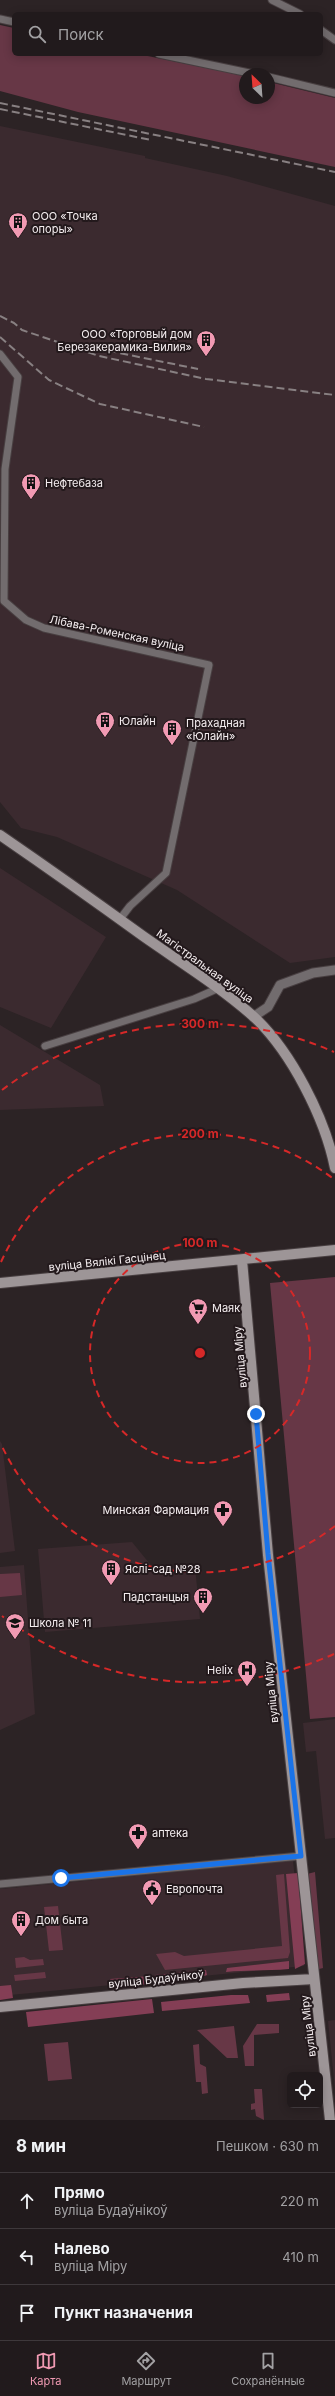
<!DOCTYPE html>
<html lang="ru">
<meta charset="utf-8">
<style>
body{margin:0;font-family:Inter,sans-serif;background:#2d2729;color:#f1f3f6}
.controls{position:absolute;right:12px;bottom:12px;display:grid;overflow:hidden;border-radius:6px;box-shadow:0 2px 10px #0003}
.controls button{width:36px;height:36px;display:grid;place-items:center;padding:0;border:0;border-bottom:1px solid #3e383b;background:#211a1c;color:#f1f3f6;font:20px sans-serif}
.compass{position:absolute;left:239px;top:68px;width:36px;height:36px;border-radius:50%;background:#211a1c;box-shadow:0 2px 10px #0003;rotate:335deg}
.stop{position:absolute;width:12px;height:12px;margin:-9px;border:3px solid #1a73e8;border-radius:50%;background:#fff}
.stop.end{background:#1a73e8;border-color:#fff;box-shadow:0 1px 4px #0008}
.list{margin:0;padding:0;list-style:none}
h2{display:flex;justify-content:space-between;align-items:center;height:52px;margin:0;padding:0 16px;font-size:17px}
h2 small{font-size:13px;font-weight:400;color:#a2a1a3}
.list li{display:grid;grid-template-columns:26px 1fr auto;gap:12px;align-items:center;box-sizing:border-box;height:56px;padding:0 16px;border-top:1px solid #3e383b}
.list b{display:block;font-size:15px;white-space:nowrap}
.list p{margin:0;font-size:13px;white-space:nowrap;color:#a2a1a3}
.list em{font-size:13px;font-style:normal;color:#a2a1a3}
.icon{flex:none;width:22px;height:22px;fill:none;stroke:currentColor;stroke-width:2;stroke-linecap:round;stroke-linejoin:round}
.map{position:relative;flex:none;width:335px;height:2120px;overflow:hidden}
.search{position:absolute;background:#211a1c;box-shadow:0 2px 10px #0003;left:12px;right:12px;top:12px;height:44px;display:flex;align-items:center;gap:10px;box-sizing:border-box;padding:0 14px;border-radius:6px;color:#a2a1a3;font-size:15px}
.sheet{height:220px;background:#211a1c}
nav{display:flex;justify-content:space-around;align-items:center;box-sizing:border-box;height:56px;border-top:1px solid #3e383b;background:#211a1c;font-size:11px;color:#a2a1a3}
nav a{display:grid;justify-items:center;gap:2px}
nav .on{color:#f19ab3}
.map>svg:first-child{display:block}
.built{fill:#3b2a2f}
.green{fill:#673746}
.forest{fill:#843e55}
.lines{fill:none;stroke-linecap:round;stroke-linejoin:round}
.minor-casing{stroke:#483f41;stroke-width:9}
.tertiary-casing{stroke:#483f41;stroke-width:11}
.secondary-casing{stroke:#483f41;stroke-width:12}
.minor{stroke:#726c6e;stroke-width:7}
.tertiary{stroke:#726c6e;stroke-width:9}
.secondary{stroke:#9d9597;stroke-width:10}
.rail{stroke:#888082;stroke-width:2;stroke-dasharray:8 4;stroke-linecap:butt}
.route{stroke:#1a73e8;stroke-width:5}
.ring{fill:none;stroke:#d62828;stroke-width:2;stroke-dasharray:7 5}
.labels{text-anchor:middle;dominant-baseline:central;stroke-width:4;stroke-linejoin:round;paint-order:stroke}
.poi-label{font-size:11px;fill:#f5eef0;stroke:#23191c;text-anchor:start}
.street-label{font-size:11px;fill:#f5eef0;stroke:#23191c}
.centre{fill:#d62828;stroke:#23191c;stroke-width:2}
.ring-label{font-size:12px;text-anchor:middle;font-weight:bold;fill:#d62828;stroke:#23191c;stroke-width:4;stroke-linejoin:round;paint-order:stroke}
</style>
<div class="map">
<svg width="335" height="2120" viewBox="0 0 335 2120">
<rect width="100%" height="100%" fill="#2c2325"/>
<path class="built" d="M0 126 145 156V158L227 176 335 206V957L290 963 177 890 57 837 21 828 0 802Z
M0 868 106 937 51 1028 0 1007Z
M0 1025 100 1085 104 1106 0 1110Z
M0 1441 2 1444 15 1551 0 1553Z
M132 1542 154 1569 195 1566 200 1619 45 1632 38 1549Z
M24 1565 35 1714 0 1730V1567Z
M335 1719V1838L325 1839 316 1751 306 1752 303 1723Z
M293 1861 304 1966 0 1996V1889Z
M335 2020V2089L328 2021Z"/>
<path class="green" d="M0 25 14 28V54H138L245 76V98H269V82L335 98V167L78 112 0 91Z
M335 1277V1717L310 1719 270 1283Z
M20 1573 22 1595 0 1597V1574Z
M315 1872 323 1968 319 1969 315 1962 307 1874Z
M284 1874 290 1952 288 1958 165 1970 156 1954 175 1952 184 1956 282 1946 276 1875Z
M58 1906 63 1950 49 1951 44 1907Z
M24 1957 30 1960 43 1959 44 1965 16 1968 15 1958Z
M45 1972 46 1978 15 1981 14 1975Z
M257 2024H279V2033L254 2035V2066H245L243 2046Z
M234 2026 238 2058H227L197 2030Z
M68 2042 72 2079 48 2081 44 2044Z
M199 2044 200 2064 206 2067 208 2093 202 2094 201 2082H196L193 2045Z
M254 2089H262L264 2120 256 2116 255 2109 251 2110V2104L255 2103Z"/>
<path class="forest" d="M298 1873 305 1964 295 1969 286 1874Z
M289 1961V1969C268 1971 247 1970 226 1972L227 1968Z
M206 1970 207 1975 192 1980 155 1983V1975Z
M151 1976V1984L116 1987 110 1979Z
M11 1985 13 1998 0 2000V1986Z
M289 1993 290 2000 267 2002 266 1995Z
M231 1995H248L250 2003 162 2011 161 2002Z
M152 1999 154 2013 28 2027 26 2012Z"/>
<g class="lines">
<g class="minor-casing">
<path id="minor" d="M272 0 300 14
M0 19 14 22
M321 30 335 40
M159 54 254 74
M269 77 335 93
M0 354 18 377 5 469 4 601 26 620 44 628 209 665 166 873 130 906 120 919
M45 1046 194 999 219 988
M0 1884 301 1856"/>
</g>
<g class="tertiary-casing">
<path id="tertiary" d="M253 1017 268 1007 280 985 313 973 335 970"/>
</g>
<g class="secondary-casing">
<path id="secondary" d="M0 835C48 868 96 902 143 936 180 962 219 986 253 1016 291 1051 325 1118 335 1168
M242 1260 268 1555 330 2120
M0 1283 335 1250
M0 2007 243 1983 314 1979"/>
</g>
<use href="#minor" class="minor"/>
<use href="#tertiary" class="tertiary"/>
<use href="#secondary" class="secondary"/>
<path class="rail" d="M0 103 335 172
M0 109 151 140
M0 316 14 323 22 330 99 356 206 379 335 395
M0 337 49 380 100 404 204 427
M85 346 198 369"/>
</g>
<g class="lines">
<path class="route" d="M61 1878 301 1856 268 1554 256 1414"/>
</g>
<g class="ring">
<circle cx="200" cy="1353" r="110"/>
<path d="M335 1526A219 219 0 0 1 1 1444M1 1262A219 219 0 0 1 335 1180"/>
<path d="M334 1654A329 329 0 0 1 2 1616M2 1090A329 329 0 0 1 334 1052"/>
</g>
<defs>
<g id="building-pin" transform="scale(1)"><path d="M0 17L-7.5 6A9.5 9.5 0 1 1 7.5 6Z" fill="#f19ab3" stroke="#23191c"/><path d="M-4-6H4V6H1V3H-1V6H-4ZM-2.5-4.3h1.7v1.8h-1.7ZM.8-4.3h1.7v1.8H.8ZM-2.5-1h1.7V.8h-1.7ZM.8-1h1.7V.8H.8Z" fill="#111"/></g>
<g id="supermarket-pin" transform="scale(1)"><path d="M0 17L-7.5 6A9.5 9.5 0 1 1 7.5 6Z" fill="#f19ab3" stroke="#23191c"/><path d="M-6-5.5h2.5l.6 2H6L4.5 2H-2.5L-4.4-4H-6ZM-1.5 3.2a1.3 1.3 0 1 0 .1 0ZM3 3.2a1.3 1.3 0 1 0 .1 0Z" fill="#111"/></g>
<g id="pharmacy-pin" transform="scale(1)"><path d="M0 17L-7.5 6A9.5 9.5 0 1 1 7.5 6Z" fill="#f19ab3" stroke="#23191c"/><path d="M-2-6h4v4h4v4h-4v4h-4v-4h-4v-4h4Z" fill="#111"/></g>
<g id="school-pin" transform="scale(1)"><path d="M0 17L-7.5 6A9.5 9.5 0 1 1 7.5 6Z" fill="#f19ab3" stroke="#23191c"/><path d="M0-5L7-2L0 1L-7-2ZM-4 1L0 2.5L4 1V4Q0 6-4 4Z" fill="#111"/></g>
<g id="hospital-pin" transform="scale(1)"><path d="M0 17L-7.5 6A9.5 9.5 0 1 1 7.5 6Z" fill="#f19ab3" stroke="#23191c"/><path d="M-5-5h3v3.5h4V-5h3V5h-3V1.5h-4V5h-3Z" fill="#111"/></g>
<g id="civic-pin" transform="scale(1)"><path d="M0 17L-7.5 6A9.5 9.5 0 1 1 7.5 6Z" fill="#f19ab3" stroke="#23191c"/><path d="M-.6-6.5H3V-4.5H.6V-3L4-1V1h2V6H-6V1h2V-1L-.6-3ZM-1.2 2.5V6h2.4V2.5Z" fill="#111"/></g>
</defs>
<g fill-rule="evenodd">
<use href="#building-pin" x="18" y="222"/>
<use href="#building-pin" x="206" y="340"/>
<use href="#building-pin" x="31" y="483"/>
<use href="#building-pin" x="105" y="721"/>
<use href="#building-pin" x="172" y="729"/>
<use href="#supermarket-pin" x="198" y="1308"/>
<use href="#pharmacy-pin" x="223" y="1510"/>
<use href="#building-pin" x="111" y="1569"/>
<use href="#building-pin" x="203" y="1597"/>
<use href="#school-pin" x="15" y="1623"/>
<use href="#hospital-pin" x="247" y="1670"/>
<use href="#pharmacy-pin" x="138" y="1833"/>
<use href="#civic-pin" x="152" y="1889"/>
<use href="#building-pin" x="21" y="1920"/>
</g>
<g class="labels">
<g class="poi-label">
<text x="32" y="216">ООО «Точка<tspan x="32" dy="13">опоры»</tspan></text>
<text x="192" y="334" text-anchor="end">ООО «Торговый дом<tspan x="192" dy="13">Березакерамика-Вилия»</tspan></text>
<text x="45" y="483">Нефтебаза</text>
<text x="119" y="721">Юлайн</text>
<text x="186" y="723">Прахадная<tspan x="186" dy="13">«Юлайн»</tspan></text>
<text x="212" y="1308">Маяк</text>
<text x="209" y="1510" text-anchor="end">Минская Фармация</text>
<text x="125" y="1569">Яслі-сад №28</text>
<text x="189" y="1597" text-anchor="end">Падстанцыя</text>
<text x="29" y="1623">Школа № 11</text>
<text x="233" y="1670" text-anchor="end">Helix</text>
<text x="152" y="1833">аптека</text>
<text x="166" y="1889">Европочта</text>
<text x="35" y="1920">Дом быта</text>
</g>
<g class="street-label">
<text transform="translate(117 633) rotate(12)">Лібава-Роменская вуліца</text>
<text transform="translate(205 966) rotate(36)">Магістральная вуліца</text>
<text transform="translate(107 1261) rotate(-6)">вуліца Вялікі Гасцінец</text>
<text transform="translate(240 1357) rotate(-95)">вуліца Міру</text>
<text transform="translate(271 1692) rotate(-96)">вуліца Міру</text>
<text transform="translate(156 1979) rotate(-6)">вуліца Будаўнікоў</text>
<text transform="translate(308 2026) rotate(-97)">вуліца Міру</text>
</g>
</g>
<circle cx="200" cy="1353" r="6" class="centre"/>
<g class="ring-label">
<text x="200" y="1028">300 m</text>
<text x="200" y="1138">200 m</text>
<text x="200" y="1247">100 m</text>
</g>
</svg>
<div class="controls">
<button><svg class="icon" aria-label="locate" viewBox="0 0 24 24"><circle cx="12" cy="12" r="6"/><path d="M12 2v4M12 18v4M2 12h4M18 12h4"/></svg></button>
</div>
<svg class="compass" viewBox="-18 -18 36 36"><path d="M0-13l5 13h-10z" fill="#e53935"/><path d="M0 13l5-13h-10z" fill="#a2a1a3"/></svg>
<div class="stop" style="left:61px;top:1878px"></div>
<div class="stop end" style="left:256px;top:1414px"></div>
<div class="search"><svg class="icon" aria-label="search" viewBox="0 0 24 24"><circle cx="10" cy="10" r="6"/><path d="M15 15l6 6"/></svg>Поиск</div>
</div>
<section class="sheet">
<h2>8 мин<small>Пешком · 630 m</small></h2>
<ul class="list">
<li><svg class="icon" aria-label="ahead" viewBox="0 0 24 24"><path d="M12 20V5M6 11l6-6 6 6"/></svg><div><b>Прямо</b><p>вуліца Будаўнікоў</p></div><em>220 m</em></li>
<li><svg class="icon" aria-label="left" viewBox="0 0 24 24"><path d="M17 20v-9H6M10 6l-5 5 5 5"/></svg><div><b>Налево</b><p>вуліца Міру</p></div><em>410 m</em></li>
<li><svg class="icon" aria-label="arrive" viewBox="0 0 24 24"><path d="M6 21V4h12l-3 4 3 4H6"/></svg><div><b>Пункт назначения</b></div></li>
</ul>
</section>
<nav>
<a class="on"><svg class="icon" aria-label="map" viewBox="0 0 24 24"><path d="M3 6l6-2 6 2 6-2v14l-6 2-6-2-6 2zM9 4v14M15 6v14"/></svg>Карта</a>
<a><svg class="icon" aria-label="directions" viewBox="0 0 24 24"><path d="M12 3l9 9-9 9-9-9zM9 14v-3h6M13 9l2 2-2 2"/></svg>Маршрут</a>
<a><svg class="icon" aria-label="saved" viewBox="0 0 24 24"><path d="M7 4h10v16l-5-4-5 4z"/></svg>Сохранённые</a>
</nav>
